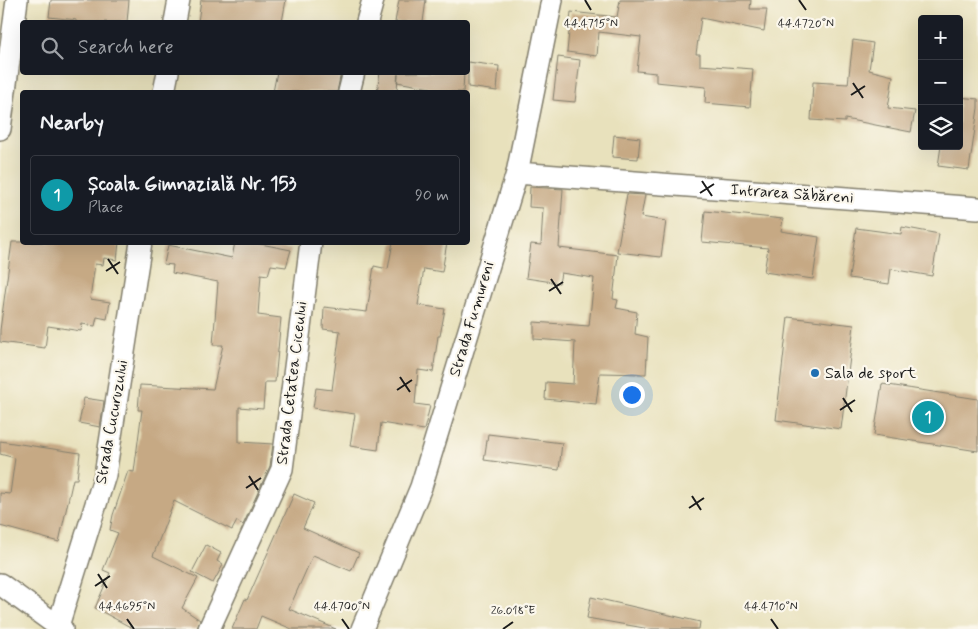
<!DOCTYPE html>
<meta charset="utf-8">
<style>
body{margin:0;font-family:Mynerve,sans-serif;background:#242831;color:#f1f3f6}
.controls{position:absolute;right:15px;top:15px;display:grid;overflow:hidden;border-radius:5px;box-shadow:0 5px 20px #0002}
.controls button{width:45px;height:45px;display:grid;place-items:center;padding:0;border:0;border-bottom:1px solid #363941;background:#171b24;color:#f1f3f6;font:25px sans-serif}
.you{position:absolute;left:631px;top:394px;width:18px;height:18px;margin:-12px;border:4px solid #fff;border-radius:50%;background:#1a73e8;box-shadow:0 0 0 8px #1a73e833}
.badge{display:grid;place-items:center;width:32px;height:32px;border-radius:50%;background:#b45309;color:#fff;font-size:16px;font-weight:700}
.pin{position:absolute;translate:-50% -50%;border:2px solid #fff;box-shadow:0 1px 5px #0006}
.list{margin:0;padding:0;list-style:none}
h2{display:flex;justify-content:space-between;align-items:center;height:65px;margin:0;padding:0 20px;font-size:21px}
h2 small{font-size:16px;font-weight:400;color:#9ea1a6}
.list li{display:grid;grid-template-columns:32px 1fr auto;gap:15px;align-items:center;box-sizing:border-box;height:80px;margin:0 10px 10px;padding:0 10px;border:1px solid #363941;border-radius:5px}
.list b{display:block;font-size:19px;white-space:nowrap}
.list p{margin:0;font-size:16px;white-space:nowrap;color:#9ea1a6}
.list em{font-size:16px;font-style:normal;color:#9ea1a6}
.icon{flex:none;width:28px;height:28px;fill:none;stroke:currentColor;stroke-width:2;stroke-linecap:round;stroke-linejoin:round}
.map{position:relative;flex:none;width:978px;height:629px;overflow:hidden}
.search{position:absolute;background:#171b24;box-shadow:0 5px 20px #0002;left:20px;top:20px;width:450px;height:55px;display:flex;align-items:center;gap:12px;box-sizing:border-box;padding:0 18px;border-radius:5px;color:#9ea1a6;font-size:19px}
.panel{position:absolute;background:#171b24;box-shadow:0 5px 20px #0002;left:20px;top:90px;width:450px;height:155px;border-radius:5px}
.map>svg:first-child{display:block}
.building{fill:#c6a984}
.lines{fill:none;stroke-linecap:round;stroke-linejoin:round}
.minor-casing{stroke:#827e6c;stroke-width:24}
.minor{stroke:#fff;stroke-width:21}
.ticks{fill:none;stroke:#1c1c1c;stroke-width:2}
.poi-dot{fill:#1f6fb2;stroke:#fbf7ec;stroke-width:2}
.labels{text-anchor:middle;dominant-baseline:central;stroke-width:4.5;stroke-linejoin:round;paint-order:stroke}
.street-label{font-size:16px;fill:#1c1c1c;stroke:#fbf7ec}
.poi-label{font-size:16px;fill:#1c1c1c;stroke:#fbf7ec;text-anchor:start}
.ticks-label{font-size:12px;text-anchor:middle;fill:#1c1c1c;stroke:#fbf7ec;stroke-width:4.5;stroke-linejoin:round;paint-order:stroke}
</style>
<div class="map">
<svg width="978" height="629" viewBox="0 0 978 629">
<rect width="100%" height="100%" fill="#fbf7ec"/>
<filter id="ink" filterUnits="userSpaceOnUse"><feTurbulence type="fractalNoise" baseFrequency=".02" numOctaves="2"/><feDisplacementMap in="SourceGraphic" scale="10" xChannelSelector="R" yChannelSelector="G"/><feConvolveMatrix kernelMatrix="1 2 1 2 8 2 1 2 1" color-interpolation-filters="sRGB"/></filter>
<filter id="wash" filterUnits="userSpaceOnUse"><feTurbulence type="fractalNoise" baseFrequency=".0096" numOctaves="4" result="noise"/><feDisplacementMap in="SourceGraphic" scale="20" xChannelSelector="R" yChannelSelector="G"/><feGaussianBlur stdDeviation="1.12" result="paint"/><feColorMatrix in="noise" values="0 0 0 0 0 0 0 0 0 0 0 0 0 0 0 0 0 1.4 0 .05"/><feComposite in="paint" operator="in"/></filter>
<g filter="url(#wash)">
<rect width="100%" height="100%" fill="#e8e1bc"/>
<g id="blocks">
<path class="building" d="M51 0H129L127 22H76V20L49 17Z
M201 0H286L282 22H198Z
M399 0H426L423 22H395Z
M620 0H751L750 9H767L764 31 701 18 696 54H700V65L753 69 750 107 705 103 706 87 656 82V73L637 71 641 37 599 32 597 56 567 52 571 12 617 17Z
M853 40 873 43 869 70 893 76 888 108 915 111 911 132 845 119V122L811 120 813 82 848 84Z
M558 57 580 60 575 102 553 100Z
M468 62 499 66 497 91 468 87Z
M277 72H341L337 92H273Z
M380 72H464L463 92H430L431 88 397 82 398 74 397 92H377Z
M959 97 978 99V108L969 170 938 166 941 146H959Z
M614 135 640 138 638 159 612 157Z
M530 187 563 189 559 248 618 255 613 299 618 300 616 308 637 312 635 334 648 337 646 374 600 373 596 404 545 399 546 382 573 384 575 342 534 339V322L589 326 594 278 561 273 559 283 526 278 531 244 541 245 543 208 529 207Z
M627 194 645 195 641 217 666 221 661 257 617 252Z
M705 211 783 219 781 231 819 237 813 279 764 272 768 248 702 242Z
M902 227 939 234 932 276 891 269 889 284 849 278 856 228 901 234Z
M12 242H119L117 260 104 258 103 265 95 264 90 299 110 302 107 319 97 317 95 326 82 324 81 331 48 326 45 348 0 342V330Z
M235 242H251L291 250 286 267 271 265 268 275 261 274 258 315 281 318 275 382H265L263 409 239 407V442L273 444 270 466 243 525 237 521 232 530 174 501 153 556 198 578 182 608 200 620 197 629H134L95 608 110 573 103 570 118 533 110 530 113 515 128 471 134 472 142 410H138L140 385 213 389 223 345H213L218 282 172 273 173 265 164 264 168 245 232 258Z
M393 242H447L442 272 424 269 418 305 445 309 440 336H438L433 372 418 370 415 404 430 406 424 430 381 423 378 450 350 446 355 414 313 408 316 388 332 390 340 331 323 329 324 307 367 312 374 266 388 269Z
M788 317 854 325 841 429 776 420Z
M882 384 978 399V451L874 435Z
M84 398 104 401 100 427 79 423Z
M488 434 562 443 559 470 484 460Z
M0 441 80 453 77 479H73L59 542 0 526V493L10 494 15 458 0 454Z
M294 494 314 503 303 528 359 553 351 571 313 555 289 609 336 629H292L261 616 256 629H232L245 599 247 600Z
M206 545 221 553 217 561 223 565 213 583 192 572Z
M591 597 700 622 699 629H650L587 618Z"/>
</g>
</g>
<g filter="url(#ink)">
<use href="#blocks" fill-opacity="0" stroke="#827e6c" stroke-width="1"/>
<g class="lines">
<g class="minor-casing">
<path id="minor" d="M175 22 179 0
M367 22 373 0
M164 92 168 72
M349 92 354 72
M0 129 17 0
M517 173 978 208
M0 584 62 629
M58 626 105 475 141 242
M209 629 282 469 311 242
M362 629 421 487 517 173 552 0"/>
</g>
<use href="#minor" class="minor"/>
</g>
</g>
<path class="ticks" d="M585 0 591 10M799 0 806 10M853 83 863 98M851 95 865 86M702 181 712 196M700 193 714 184M108 259 118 274M106 271 120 262M551 279 561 294M549 291 563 282M400 377 410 392M397 390 412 380M843 398 852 412M840 410 855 400M249 476 258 490M246 488 261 478M692 496 701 510M689 508 704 498M98 574 107 588M95 586 110 576M127 619 134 629M342 619 349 629M771 619 778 629M503 629 513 622"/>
<circle class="poi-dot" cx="815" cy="373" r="5"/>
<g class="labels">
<g class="street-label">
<text transform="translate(792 194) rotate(4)">Intrarea Săbăreni</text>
<text transform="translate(472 319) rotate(-73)">Strada Fumureni</text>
<text transform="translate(292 383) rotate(-83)">Strada Cetatea Ciceului</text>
<text transform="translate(112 422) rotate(-80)">Strada Cucuruzului</text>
</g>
<g class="poi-label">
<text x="825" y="373">Sala de sport</text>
</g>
</g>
<g class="ticks-label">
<text x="806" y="27">44.4720°N</text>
<text x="591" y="27">44.4715°N</text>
<text x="127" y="610">44.4695°N</text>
<text x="342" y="610">44.4700°N</text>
<text x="771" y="610">44.4710°N</text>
<text x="513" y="614">26.018°E</text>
</g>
</svg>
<div class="controls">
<button>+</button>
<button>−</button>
<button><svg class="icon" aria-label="layers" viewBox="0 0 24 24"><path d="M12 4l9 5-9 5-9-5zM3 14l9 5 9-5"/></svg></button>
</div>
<div class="you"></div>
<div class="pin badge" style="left:928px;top:417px;background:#0f9aa8">1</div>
<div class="search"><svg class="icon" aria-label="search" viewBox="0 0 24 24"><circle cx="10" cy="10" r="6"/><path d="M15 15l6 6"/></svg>Search here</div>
<section class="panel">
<h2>Nearby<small></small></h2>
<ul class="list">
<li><span class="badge" style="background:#0f9aa8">1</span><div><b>Școala Gimnazială Nr. 153</b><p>Place</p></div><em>90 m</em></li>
</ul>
</section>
</div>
